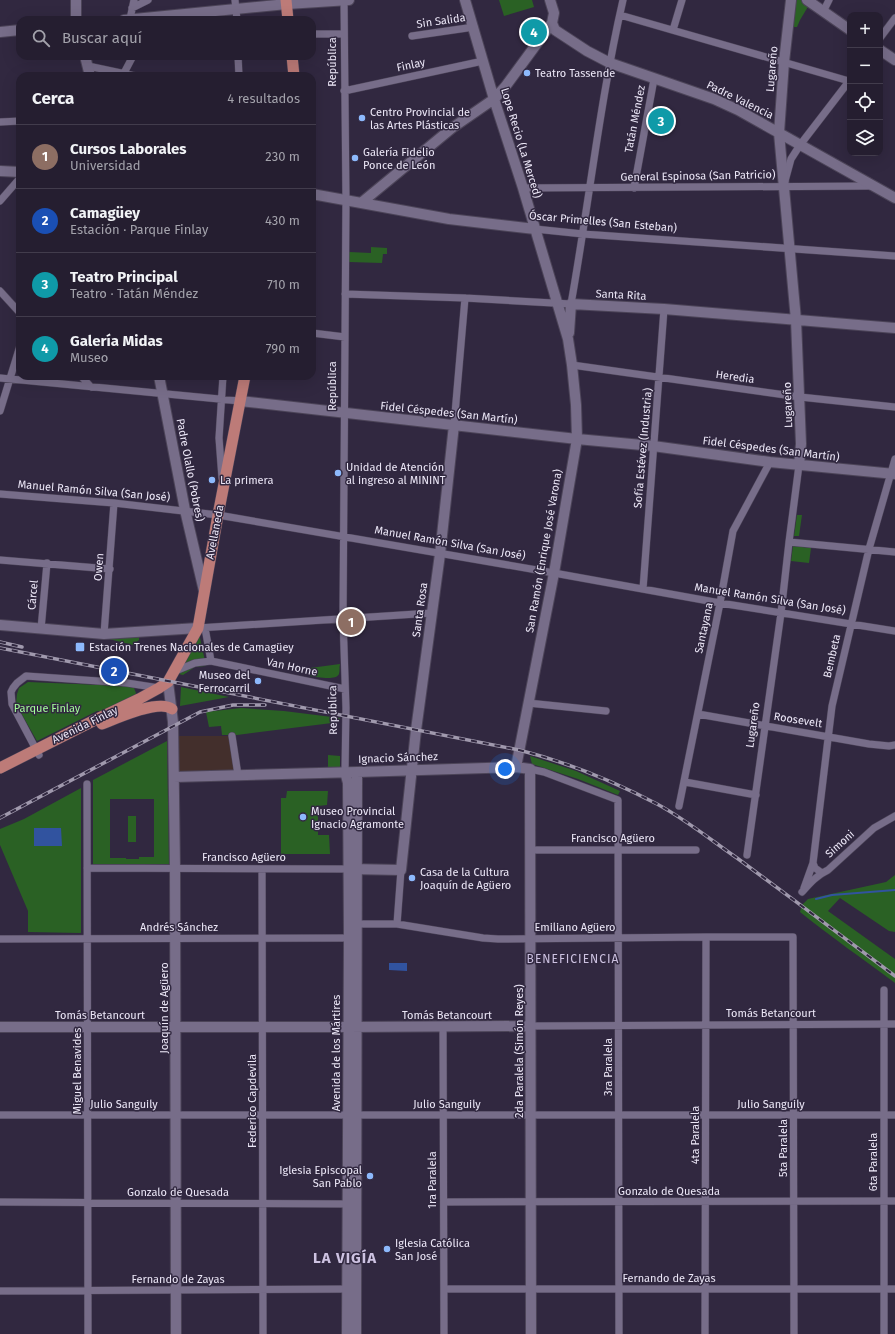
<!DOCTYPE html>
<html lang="es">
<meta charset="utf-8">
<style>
body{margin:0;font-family:"Fira Sans",sans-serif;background:#312b3c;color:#f1f3f6}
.controls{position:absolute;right:12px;top:12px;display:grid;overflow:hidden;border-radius:8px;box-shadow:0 4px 16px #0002}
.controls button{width:36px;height:36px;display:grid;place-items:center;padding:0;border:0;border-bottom:1px solid #423c4c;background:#251e30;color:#f1f3f6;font:20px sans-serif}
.you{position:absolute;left:505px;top:769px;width:14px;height:14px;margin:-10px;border:3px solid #fff;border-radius:50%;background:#1a73e8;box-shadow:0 0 0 6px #1a73e833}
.badge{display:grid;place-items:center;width:26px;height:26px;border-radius:50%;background:#db2777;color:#fff;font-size:13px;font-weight:700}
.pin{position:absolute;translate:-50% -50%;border:2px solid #fff;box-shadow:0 1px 4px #0006}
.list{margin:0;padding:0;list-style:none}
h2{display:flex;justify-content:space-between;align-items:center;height:52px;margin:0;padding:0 16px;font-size:17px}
h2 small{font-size:13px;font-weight:400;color:#a3a2ab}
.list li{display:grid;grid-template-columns:26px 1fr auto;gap:12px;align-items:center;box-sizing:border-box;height:64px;padding:0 16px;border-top:1px solid #423c4c}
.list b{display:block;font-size:15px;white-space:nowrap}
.list p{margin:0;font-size:13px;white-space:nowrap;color:#a3a2ab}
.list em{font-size:13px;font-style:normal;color:#a3a2ab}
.icon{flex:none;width:22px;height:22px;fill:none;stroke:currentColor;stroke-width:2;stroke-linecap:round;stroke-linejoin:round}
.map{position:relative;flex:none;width:895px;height:1334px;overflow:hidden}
.search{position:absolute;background:#251e30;box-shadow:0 4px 16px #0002;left:16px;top:16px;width:300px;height:44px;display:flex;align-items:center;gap:10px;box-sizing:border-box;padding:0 14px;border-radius:12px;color:#a3a2ab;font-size:15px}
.panel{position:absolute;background:#251e30;box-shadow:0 4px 16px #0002;left:16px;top:72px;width:300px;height:308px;border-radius:12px}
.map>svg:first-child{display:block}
.medical{fill:#432f2c}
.green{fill:#2a6124;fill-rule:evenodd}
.water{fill:#31539f}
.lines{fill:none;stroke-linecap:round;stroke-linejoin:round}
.stream{stroke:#31539f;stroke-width:2}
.street-casing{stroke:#4c4458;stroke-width:8}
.secondary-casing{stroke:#4c4458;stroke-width:12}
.primary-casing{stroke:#4c4458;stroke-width:12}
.street{stroke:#776d89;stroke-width:7}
.secondary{stroke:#776d89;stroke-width:10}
.primary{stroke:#bd7b78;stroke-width:11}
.rail-casing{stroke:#a099ad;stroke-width:3.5}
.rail{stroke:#312840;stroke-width:2;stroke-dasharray:6;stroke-linecap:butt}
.poi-dot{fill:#8db9fc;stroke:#312840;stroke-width:1.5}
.labels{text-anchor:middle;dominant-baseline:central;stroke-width:3;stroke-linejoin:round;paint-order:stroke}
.street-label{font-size:11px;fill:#ece7f7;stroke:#312840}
.poi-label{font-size:11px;fill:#ece7f7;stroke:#312840;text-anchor:start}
.park-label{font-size:11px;fill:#a4fe99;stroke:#312840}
.neighbourhood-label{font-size:12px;letter-spacing:1px;fill:#cdc2e1;stroke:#312840}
.district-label{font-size:15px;font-weight:bold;letter-spacing:1px;fill:#cdc2e1;stroke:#312840}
</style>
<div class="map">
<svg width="895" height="1334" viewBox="0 0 895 1334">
<rect width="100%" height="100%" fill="#312840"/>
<path class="medical" d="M174 736H232L238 775 174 777Z"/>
<path class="green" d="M499 0H532L534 7 504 16Z
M794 0H803L809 5 800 20 797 27H790Z
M371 247 387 248V254H383L382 263 349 262V252L371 253Z
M797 515H802L799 536H794Z
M793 546 811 548 809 563 791 561Z
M199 633 206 666 195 667 183 675 179 674Z
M139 637V640L133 645 109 639V638Z
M340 664C339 667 340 671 339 674 336 681 317 677 310 676V668Z
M28 682 124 686 134 688 136 693 135 696 102 711H97L37 741 16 704 17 694 19 688Z
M181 687 229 697 180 706Z
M241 708 284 711 340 718V720L332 721V723L237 735H222L221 726 209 727 206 712Z
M167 741 169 864H93V780ZM110 799H154V857H139V859H126V858H110Z
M328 755 340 756V768H328Z
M530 756 576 771 620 791 618 795 578 779 532 764Z
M81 788V933L28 932V911L0 845V829L24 819Z
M287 791H328L327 805 318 806V835H329L330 854H281V798H286Z
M128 816H136V842H128Z
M895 875V932L889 931 840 898 828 911 895 959V983C863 959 831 937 800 912L802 905 808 899 886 882Z"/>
<path class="water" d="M34 828H61L62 846H34Z
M389 963H407V971L389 970Z"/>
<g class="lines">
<path class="stream" d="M816 899 832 895 895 890"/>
<g class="street-casing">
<path id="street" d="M235 0 237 20
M344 0 346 200 343 618 346 708 345 772
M132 8 148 0
M823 12 829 0
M620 15 849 81
M130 19 134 0
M673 30 682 0
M312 34H344
M412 36 474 27
M880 38 895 18
M238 56 239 76
M88 66 135 76
M124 73 133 56
M344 91 483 61
M0 122 20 121
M785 181 791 159 800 145 850 80
M523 188 871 186
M634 188 654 79
M0 201 20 178
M535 229 583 234 895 256
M0 291 20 313
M345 294 465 298 571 304C589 203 600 100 623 0
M312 333 345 337
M572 365 800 397 895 407
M81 376 91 387
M0 378 240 401
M0 411 20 346
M454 425 465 298
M222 478 219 438 223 376
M0 494 114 503 218 515 554 573 720 603 895 631
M789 542 895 552
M0 560 110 569
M643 589 664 309
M198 628 432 613
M205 628 211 661
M41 629 47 563
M104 634 114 503
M173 672 195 663 211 661 345 689
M528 703 606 711
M698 714 869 744 889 746 895 745
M232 736 238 775
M39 755 12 704 11 692 13 688 17 683 26 676 127 683 159 688
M530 769 544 772 618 800 619 1334
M685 782 756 795
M87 784 88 1334
M679 806 720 603 733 531 770 462
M530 850H696
M747 855 781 613 789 542 799 465
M87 868 349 869
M262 869 263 1334
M822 873 815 868 813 863 832 706 869 549 895 459
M804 888 813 863
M802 892C810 883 817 875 828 870L874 828 895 816
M357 924H397L483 938 498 939 706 937H793L794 1334
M397 924 401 870
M0 939 352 938
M884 990V1334
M531 1026 895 1024
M443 1027 444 1334
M0 1115H895
M0 1202 352 1204
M444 1202 895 1201
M444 1289H895
M0 1291 352 1289
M705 1334 706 937"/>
</g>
<g class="secondary-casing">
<path id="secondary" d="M465 0 494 99 523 188 568 339 572 365 576 405 577 439 554 573 516 767
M791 0 784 62 779 133 796 320 801 444 799 465
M807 0 850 30
M76 20V0
M124 20 287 4 349 0
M552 23 555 30 587 51 610 63 714 99 738 110 895 198
M0 32 20 30
M880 50 895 60
M85 56 90 76
M0 171 20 172
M312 194 449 219 535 229
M361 203 452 128 494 99 505 87 552 23 554 13 550 0
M569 333 571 304 664 309 895 328
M159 376 185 510 204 591
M240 401 577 439 653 446 770 462 895 474
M0 625 104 634 198 628
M168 682 173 722 175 868 176 1334
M345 772 348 783 349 938 347 1334
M174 777 357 772 516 767 530 769 531 1334
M351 869 401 870 416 730 440 554 454 425
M0 1027H348L531 1026
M356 1334 357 772"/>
</g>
<g class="primary-casing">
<path id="primary" d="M286 0 288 20
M292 56 294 76
M102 724C117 718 159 699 172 709
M0 768 93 721 139 699 159 688 168 682 198 628 218 515 245 376"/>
</g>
<use href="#street" class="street"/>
<use href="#secondary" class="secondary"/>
<use href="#primary" class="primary"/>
<g class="rail-casing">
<path id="rail" d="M0 642 22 647
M0 648 519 750C567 762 613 781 657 804 685 819 711 840 737 858 790 897 842 936 895 976
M0 818 200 712 233 705H265"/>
</g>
<use href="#rail" class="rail"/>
</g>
<g class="poi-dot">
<circle cx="527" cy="73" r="4"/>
<circle cx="362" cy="118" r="4"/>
<circle cx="355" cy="158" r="4"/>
<circle cx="338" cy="473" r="4"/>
<circle cx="212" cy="480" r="4"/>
<rect x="75" y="642" width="10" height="10" rx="2"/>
<circle cx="258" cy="681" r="4"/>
<circle cx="303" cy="817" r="4"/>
<circle cx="412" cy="878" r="4"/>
<circle cx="370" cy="1176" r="4"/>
<circle cx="387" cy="1249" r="4"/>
</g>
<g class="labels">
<g class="street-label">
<text transform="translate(441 21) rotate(-8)">Sin Salida</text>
<text transform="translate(332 62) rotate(-90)">República</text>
<text transform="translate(411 65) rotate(-12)">Finlay</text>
<text transform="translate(772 69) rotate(-85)">Lugareño</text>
<text transform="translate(740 100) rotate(26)">Padre Valencia</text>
<text transform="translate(635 119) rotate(-79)">Tatán Méndez</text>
<text transform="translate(521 143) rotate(73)">Lope Recio (La Merced)</text>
<text transform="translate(698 176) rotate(-1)">General Espinosa (San Patricio)</text>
<text transform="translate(603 222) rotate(5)">Óscar Primelles (San Esteban)</text>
<text transform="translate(621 295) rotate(3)">Santa Rita</text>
<text transform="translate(735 377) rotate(8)">Heredia</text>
<text transform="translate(332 386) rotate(-90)">República</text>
<text transform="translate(788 405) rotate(-92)">Lugareño</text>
<text transform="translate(449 413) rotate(6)">Fidel Céspedes (San Martín)</text>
<text transform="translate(643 448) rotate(-85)">Sofía Estévez (Industria)</text>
<text transform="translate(771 449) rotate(7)">Fidel Céspedes (San Martín)</text>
<text transform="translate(190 470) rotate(79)">Padre Olallo (Pobres)</text>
<text transform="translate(94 491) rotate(5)">Manuel Ramón Silva (San José)</text>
<text transform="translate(215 532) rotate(-79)">Avellaneda</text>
<text transform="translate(450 543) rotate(10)">Manuel Ramón Silva (San José)</text>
<text transform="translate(544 551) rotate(-80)">San Ramón (Enrique José Varona)</text>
<text transform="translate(99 567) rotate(-86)">Owen</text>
<text transform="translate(33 595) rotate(-85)">Cárcel</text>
<text transform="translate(770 599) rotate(9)">Manuel Ramón Silva (San José)</text>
<text transform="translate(420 610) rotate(-82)">Santa Rosa</text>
<text transform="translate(704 628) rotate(-78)">Santayana</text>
<text transform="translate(832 656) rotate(-77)">Bembeta</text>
<text transform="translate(292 667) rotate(12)">Van Horne</text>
<text transform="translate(333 710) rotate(-91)">República</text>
<text transform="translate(798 720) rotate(9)">Roosevelt</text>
<text transform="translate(85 725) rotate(-26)">Avenida Finlay</text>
<text transform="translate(753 725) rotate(-82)">Lugareño</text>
<text transform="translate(398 758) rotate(-2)">Ignacio Sánchez</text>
<text x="613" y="838">Francisco Agüero</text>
<text transform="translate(840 844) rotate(-42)">Simoni</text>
<text x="244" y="857">Francisco Agüero</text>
<text x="179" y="927">Andrés Sánchez</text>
<text x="575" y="927">Emiliano Agüero</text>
<text transform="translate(164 1008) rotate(-90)">Joaquín de Agüero</text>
<text x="771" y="1013">Tomás Betancourt</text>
<text x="100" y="1015">Tomás Betancourt</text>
<text x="447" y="1015">Tomás Betancourt</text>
<text transform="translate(519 1051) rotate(-90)">2da Paralela (Simón Reyes)</text>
<text transform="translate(336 1053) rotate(-90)">Avenida de los Mártires</text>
<text transform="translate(608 1067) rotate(-90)">3ra Paralela</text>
<text transform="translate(77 1071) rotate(-90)">Miguel Benavides</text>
<text transform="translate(252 1101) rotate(-90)">Federico Capdevila</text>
<text x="124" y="1104">Julio Sanguily</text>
<text x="447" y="1104">Julio Sanguily</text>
<text x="771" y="1104">Julio Sanguily</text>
<text transform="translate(695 1135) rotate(-90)">4ta Paralela</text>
<text transform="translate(783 1148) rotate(-90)">5ta Paralela</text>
<text transform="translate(873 1162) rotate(-90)">6ta Paralela</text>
<text transform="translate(432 1180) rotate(-90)">1ra Paralela</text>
<text x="669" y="1191">Gonzalo de Quesada</text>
<text x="178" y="1192">Gonzalo de Quesada</text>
<text x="669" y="1278">Fernando de Zayas</text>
<text x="178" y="1279">Fernando de Zayas</text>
</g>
<g class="poi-label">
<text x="535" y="73">Teatro Tassende</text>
<text x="370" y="112">Centro Provincial de<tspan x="370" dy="13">las Artes Plásticas</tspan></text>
<text x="363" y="152">Galería Fidelio<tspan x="363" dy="13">Ponce de León</tspan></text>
<text x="346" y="467">Unidad de Atención<tspan x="346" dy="13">al ingreso al MININT</tspan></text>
<text x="220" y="480">La primera</text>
<text x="89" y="647">Estación Trenes Nacionales de Camagüey</text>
<text x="250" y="675" text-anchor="end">Museo del<tspan x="250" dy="13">Ferrocarril</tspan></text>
<text x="311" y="811">Museo Provincial<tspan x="311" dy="13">Ignacio Agramonte</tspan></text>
<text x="420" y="872">Casa de la Cultura<tspan x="420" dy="13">Joaquín de Agüero</tspan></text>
<text x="362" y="1170" text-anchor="end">Iglesia Episcopal<tspan x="362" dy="13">San Pablo</tspan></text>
<text x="395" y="1243">Iglesia Católica<tspan x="395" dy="13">San José</tspan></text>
</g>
<g class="park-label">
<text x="47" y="708">Parque Finlay</text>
</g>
<g class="neighbourhood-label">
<text x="573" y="959">BENEFICIENCIA</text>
</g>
<g class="district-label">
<text x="345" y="1258">LA VIGÍA</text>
</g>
</g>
</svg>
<div class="controls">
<button>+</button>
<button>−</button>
<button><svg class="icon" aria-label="locate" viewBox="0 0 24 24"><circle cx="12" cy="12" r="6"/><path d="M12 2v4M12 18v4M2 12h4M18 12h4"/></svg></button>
<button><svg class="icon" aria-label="layers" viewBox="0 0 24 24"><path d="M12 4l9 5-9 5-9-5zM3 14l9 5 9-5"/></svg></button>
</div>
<div class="you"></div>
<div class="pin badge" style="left:351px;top:622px;background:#8d6e63">1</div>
<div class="pin badge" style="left:114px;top:671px;background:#1a4fb4">2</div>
<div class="pin badge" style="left:661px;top:121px;background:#0f9aa8">3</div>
<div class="pin badge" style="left:534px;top:32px;background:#0f9aa8">4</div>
<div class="search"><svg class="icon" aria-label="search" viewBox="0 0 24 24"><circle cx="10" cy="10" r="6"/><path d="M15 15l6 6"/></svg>Buscar aquí</div>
<section class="panel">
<h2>Cerca<small>4 resultados</small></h2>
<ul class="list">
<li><span class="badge" style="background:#8d6e63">1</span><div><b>Cursos Laborales</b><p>Universidad</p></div><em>230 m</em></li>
<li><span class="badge" style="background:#1a4fb4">2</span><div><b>Camagüey</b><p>Estación · Parque Finlay</p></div><em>430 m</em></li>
<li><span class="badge" style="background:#0f9aa8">3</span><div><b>Teatro Principal</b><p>Teatro · Tatán Méndez</p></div><em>710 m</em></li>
<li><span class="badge" style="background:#0f9aa8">4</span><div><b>Galería Midas</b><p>Museo</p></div><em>790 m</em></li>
</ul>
</section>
</div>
